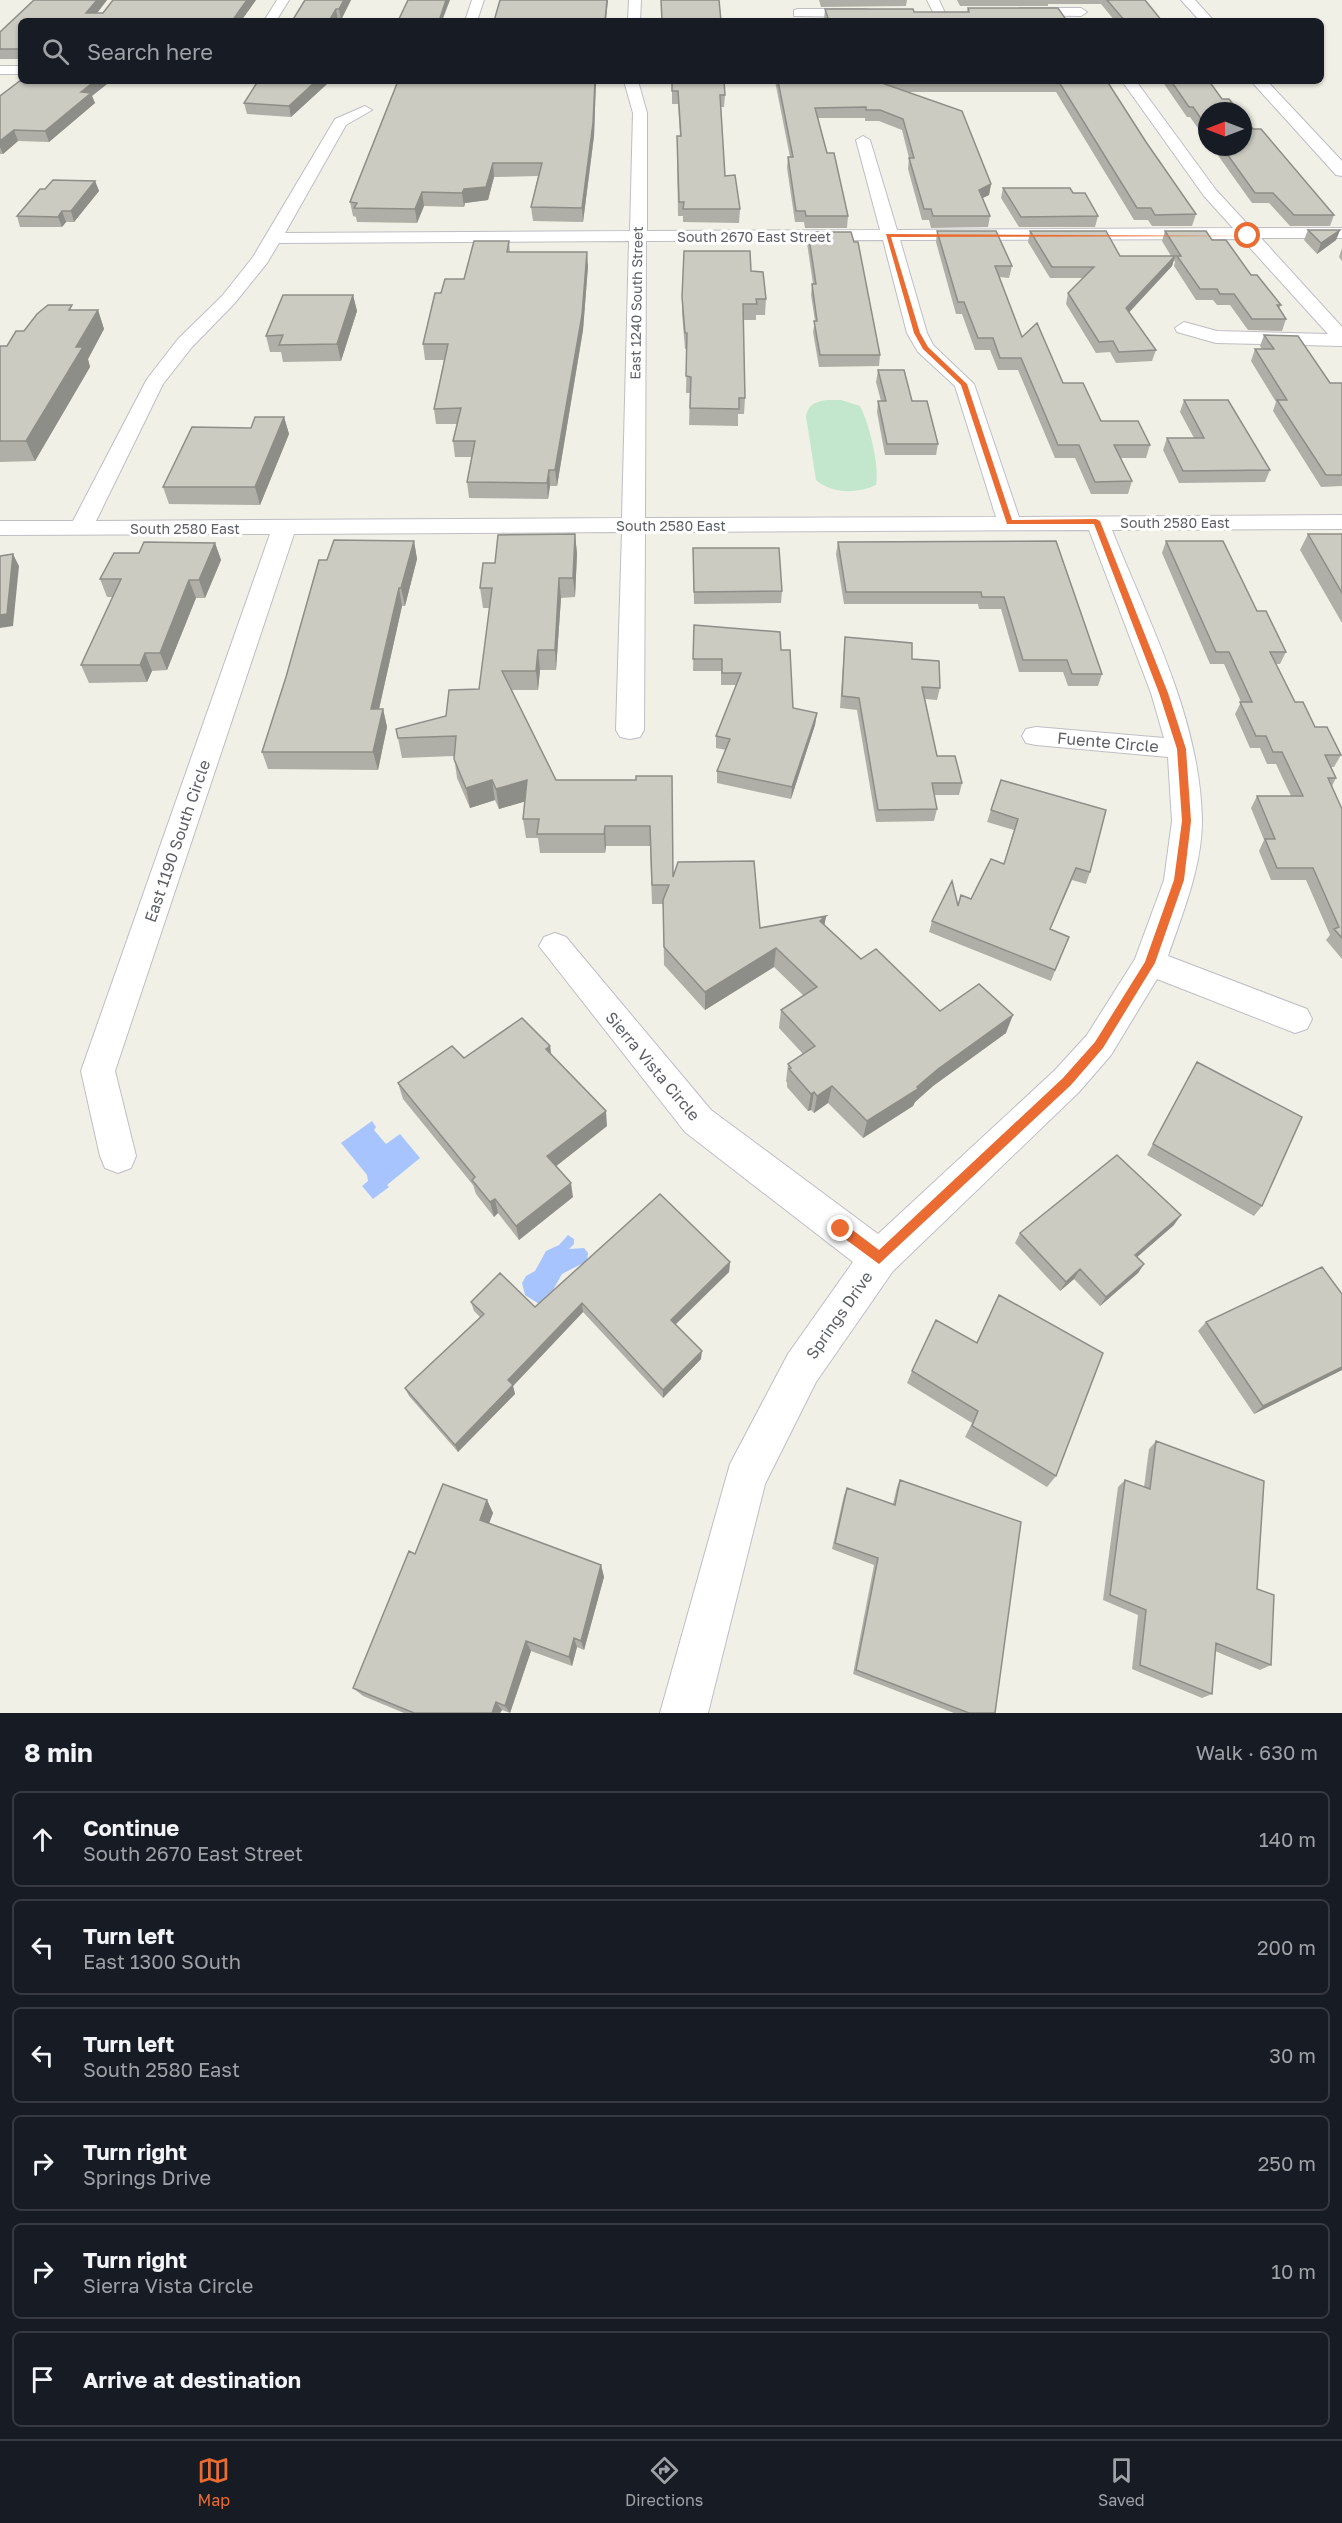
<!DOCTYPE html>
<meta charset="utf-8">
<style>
body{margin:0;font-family:"Golos Text",sans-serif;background:#242831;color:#f1f3f6}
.compass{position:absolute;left:1198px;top:102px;width:54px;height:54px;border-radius:50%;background:#171b24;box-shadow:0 2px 4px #0004;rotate:270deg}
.stop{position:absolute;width:18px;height:18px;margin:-14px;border:4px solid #ea6c32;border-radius:50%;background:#fff}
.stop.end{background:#ea6c32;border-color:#fff;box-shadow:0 2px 6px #0008}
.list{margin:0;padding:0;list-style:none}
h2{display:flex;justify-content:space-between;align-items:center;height:78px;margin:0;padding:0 24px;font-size:26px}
h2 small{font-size:20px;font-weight:400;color:#9ea1a6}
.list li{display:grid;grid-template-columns:39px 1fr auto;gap:18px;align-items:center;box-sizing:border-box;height:96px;margin:0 12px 12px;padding:0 12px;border:2px solid #363941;border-radius:9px}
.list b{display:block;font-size:22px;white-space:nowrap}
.list p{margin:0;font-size:20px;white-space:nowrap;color:#9ea1a6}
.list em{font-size:20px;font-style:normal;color:#9ea1a6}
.icon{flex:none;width:33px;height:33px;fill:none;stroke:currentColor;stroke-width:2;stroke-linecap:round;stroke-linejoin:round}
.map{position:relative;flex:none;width:1342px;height:1713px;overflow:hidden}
.search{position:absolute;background:#171b24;box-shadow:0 2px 4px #0004;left:18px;right:18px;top:18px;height:66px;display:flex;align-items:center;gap:15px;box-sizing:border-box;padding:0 21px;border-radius:9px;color:#9ea1a6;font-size:22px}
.sheet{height:726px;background:#171b24}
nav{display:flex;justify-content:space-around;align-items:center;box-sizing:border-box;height:84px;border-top:2px solid #363941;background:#171b24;font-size:16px;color:#9ea1a6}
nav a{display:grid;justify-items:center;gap:3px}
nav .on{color:#ea6c32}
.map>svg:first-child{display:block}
.green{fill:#c3e7cc}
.water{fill:#a8c4ff}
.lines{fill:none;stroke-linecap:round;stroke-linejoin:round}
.minor-casing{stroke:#bebec5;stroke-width:2}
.secondary-casing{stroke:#bcbdc4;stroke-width:2}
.minor{fill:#fff;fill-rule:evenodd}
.secondary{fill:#fff;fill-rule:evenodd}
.wall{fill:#afafa7}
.shaded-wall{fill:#8e8e88}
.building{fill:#cbcbc2;stroke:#8e8e88;stroke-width:1.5}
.route{fill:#ea6c32}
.labels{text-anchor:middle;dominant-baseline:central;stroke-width:6;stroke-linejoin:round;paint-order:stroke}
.far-street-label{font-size:14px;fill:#5e6067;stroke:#fff}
.street-label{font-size:16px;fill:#5e6067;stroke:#fff}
</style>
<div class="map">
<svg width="1342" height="1713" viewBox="0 0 1342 1713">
<rect width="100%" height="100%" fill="#f0f0e6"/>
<path class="green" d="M827 400H841L860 406C869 423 880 467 876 485 857 494 832 494 816 480L806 416C809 403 816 402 827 400Z"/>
<path class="water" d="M372 1121 376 1127 374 1130 386 1144 400 1134 420 1158 387 1185 389 1187 373 1199 362 1186 368 1181 367 1175 341 1143Z
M568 1235 574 1239V1244L569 1249 584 1248 588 1253 587 1261 562 1274 553 1290 539 1304 525 1295 522 1283 526 1276 535 1271 546 1251 559 1245Z"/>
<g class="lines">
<g class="minor-casing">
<path id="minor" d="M277 0H289L276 21H264Z
M472 0H484L477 21H465Z
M629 0H641L640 21H628Z
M927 0H939L945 13 943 16H935Z
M1020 8H1081L1087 12 1081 16 1016 15 1014 12Z
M798 9H867L873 13 867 17 794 16V10Z
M0 66H21V74H0Z
M624 81H638L647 113V231L880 230 856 140 863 136 870 140 897 230 1233 228 1204 196 1122 81H1136L1216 190 1251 228H1342V238H1261L1342 327V346L1216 343 1177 332 1175 328 1184 322 1217 331 1328 334 1242 239 900 240 927 333 933 345 974 384 1019 517 1342 515V529L1112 530C1149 623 1200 718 1202 820 1202 867 1183 912 1168 956L1307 1009 1312 1019 1307 1029 1295 1033 1157 979 1111 1055 1079 1092 893 1271 816 1382 765 1484 708 1713H660L730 1464 788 1354 853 1262 685 1132 539 946 544 937 555 933 566 937 711 1110 878 1234 1055 1070 1087 1035 1135 959 1164 880 1172 821 1168 757 1036 745 1026 743 1022 736 1026 729 1036 727 1164 738 1151 693 1089 530 645 532 644 730 640 737 630 739 620 737 616 730 622 532 294 534 115 1071 136 1156 131 1168 118 1173 105 1168 100 1156 81 1071 270 534 0 535V521H73L147 379 178 339 222 296 253 257 335 119 365 106 372 110 346 125 285 233 630 231 633 113ZM883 240 907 333 918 352 955 386 996 517 645 518 646 241ZM629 241 622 518 96 521 163 384 192 347 234 304 267 263 279 243Z"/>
</g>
<g class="secondary-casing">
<path id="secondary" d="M1181 0H1195L1214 21H1200Z
M1251 81H1267L1342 161V176L1336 175Z"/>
</g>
<use href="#minor" class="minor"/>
<use href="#secondary" class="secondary"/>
</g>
<path class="wall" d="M34 0H107L97 13H103L113 0H256L241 21H21V59H0V32Z
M351 0 341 20 292 21Z
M819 0H907L906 6 821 7Z
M957 0H1145L1162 21H1115L1101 4H1048V6H960Z
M968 8 1067 21H825L824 19 825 9 914 12H967Z
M398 81H596L594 136 583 222 533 221 531 207 538 176 494 177 488 200 465 203 464 207 424 206 417 223 357 222 356 217 353 216 350 202Z
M672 81 725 95 724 107H721L725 176 740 209 739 223 683 222V216H678L677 149 680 136 678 104H672Z
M775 81H1107L1146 142 1196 214 1192 226H1152L1148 220H1134L1056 92H909L991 184 989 195 982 198 990 216 988 227 931 228 929 220H922L908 169 909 158 902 130 879 121H865V118H818L827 153 848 216 847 228H805L804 222H795L787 168 788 157H790Z
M1162 81H1209L1207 111V141L1190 117H1187Z
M327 84 291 117 247 114 244 103Z
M0 96H92L95 103 49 142 18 141 3 154H0Z
M1253 129 1334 215 1330 226H1290L1269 203H1252L1212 147H1243Z
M95 181 99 191 74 222H66L62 227H20L17 216 45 189Z
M1003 188 1098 216 1095 227H1019L1001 198Z
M1308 230H1340L1336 240 1317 254 1304 240Z
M937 231 1012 266 1009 278 999 277 1022 337 1063 383 1101 421 1150 445 1146 458H1121L1132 481 1128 494H1091L1075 458H1055L1018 370H998L990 350H975L962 314H956L936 242Z
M1030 231 1120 256H1171L1162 241 1165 231 1212 240 1251 275 1281 305 1279 309 1286 319 1282 331 1248 330 1230 305H1217L1213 300H1196L1174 266 1175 262 1174 260 1172 266 1129 312 1156 350 1152 361 1116 363 1110 352 1096 353 1066 304 1068 293 1083 278H1050L1028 242Z
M808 232 880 355 879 366 819 367 813 332 815 321 811 295 812 284H813L807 243Z
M509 241 510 252 588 266 583 330 557 486H550L548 499 469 498 467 482 472 457H455L453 441 457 424H436L434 409 444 360H425L423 344 441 293 464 279Z
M1342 248V261L1339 257Z
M751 271 766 299 765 315H756V320H743L745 398 744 414H738V426L689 425 690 393H686L687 349H685L682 313V297Z
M353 295 357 311 341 361 283 362 281 352H270L266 336Z
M74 310H98L104 329 88 359 90 367 35 461 0 462V346H7Z
M1264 335 1330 383H1342V486L1321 487 1273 411 1276 402 1251 361 1255 349H1262L1260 346Z
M878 370 912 401 938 444 936 455H885L877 412 878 401H881L876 382Z
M1184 400 1270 470 1265 482 1179 483 1163 450 1167 438H1194L1180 412Z
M284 417 289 434 260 505 169 504 163 487 251 428Z
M575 534 577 554 575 597 561 598 556 670H540L538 690H512L556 780H636L673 877 760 928 826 916 824 925 861 959 940 1011 1006 1033 933 1086 915 1102 913 1106 863 1138 828 1103 814 1113 811 1110 808 1111 787 1087V1083L786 1081 788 1064 803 1054 779 1028 781 1010 804 996 774 967 705 1010 664 965 663 904H652L650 846H606L605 853H540L538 838H526L523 819 525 801 499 809 495 800 470 808 457 778 454 756 402 758 398 738 446 716 479 689 490 608H483L480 588 495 563Z
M1308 534H1342V623L1300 550Z
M414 541 417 559 405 606H402L379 709H383L387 727 378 770 268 769 262 752Z
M1056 541 1102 674 1098 686H1068L1063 672H1019L1001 609H979L978 604H844L836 554 838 542Z
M1166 541 1257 611 1286 652 1280 664H1276L1295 702 1315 727 1341 755 1334 767H1330L1336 778 1332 786 1342 809V959L1326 940 1330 935 1306 880H1271L1259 851 1264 840 1251 808 1257 796H1291L1276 764H1267L1260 748H1250L1235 714 1241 702 1224 664H1210L1162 553Z
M215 543 221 560 205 598H196L167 670 152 671 147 682 89 683 81 665 113 597H107L100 579 139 553Z
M693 548 782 591 781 603 694 604Z
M694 625 781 650 793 708 817 713 815 725 791 799 717 783V771L726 750 716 748V736L737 685H721V671H693Z
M845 637 912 659 940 688 937 700 925 699 937 756 962 783 959 795H934L937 809 934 821 876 822 857 710 840 708 844 649Z
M1001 780 1090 872 1086 884 1072 880 1050 930 1069 937 1051 981 929 932 932 921 971 899 1004 864 1014 830 987 822Z
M550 1046 551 1054 607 1126 556 1166 573 1197 519 1240 498 1213 494 1217 476 1194 473 1185 403 1099 398 1083 464 1058Z
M1197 1062 1262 1206 1254 1216 1147 1155Z
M1174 1225 1137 1257 1144 1264 1138 1273 1100 1306 1074 1279 1060 1291 1015 1243 1020 1233Z
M730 1262 729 1272 675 1324 701 1359 663 1398 583 1312 513 1386 515 1394 458 1452 409 1396 405 1388 480 1317 474 1311 471 1302 535 1307Z
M1342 1294V1370L1254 1414 1198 1331 1206 1322Z
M999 1295 1056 1476 1047 1487 965 1437 972 1423 907 1383 912 1371 976 1343Z
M1156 1441 1257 1589 1271 1665 1260 1670 1215 1651 1212 1694 1202 1698 1132 1669 1138 1615 1103 1600 1118 1487 1125 1480 1144 1487 1149 1449Z
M900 1480 995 1713H954L853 1674 874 1565 832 1549 844 1495 847 1488 893 1504 897 1487Z
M487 1500 493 1513 489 1524 601 1565 604 1577 584 1650 577 1647 572 1666 531 1651 510 1713 502 1710 500 1713H404L363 1696 353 1688 415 1554Z"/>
<path class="shaded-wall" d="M97 0H107L91 21 86 13Z
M247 0H256L241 21H232Z
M344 0H351L341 20 339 9Z
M446 0H450L442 21H439Z
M607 0H608L606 21H605Z
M336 9 338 20 337 21H329Z
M95 81H111L92 96 95 103 49 142 45 131 81 92Z
M316 81H327V84L291 117 289 106Z
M595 81H596L594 136 583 222 582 208Z
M14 130 18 141 3 154 0 147V141Z
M493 163 494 177 488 200 465 203 464 207 462 193 464 189Z
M95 181 99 191 74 222 71 211Z
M991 184 989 195 977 201 979 190Z
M422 192 424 206 417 223 415 209Z
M62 211 66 222 62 227 58 217Z
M1340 230 1336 240 1317 254 1321 243Z
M587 252 588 266 583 330 557 486 555 470Z
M1175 256 1172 266 1123 319 1126 308Z
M353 295 357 311 341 361 337 344Z
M98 310 104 329 88 359 90 367 35 461 26 441 76 347Z
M284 417 289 434 260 505 255 487Z
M549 470 550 486 548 499 547 483Z
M575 534 577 554 575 597 573 578Z
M414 541 417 559 405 606 401 588Z
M215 543 221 560 205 598 199 580Z
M13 554 19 566 13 626 0 628V615Z
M559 578 561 598 556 670 555 650Z
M189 580 196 598 167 670 160 653Z
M399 588 402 606 375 727 371 709Z
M538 650 540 670 538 690 536 671Z
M145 653 152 671 147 682 140 665Z
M383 709 387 727 378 770 373 752Z
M817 713 815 725 791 799 792 787Z
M492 780 495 800 470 808 466 788Z
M527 780 530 800 499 809 496 789Z
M605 826 606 846 605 853 604 834Z
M826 916 823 934 820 921Z
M776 948 774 967 705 1010V992Z
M1013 1015 1006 1033 933 1086 915 1102 913 1106 863 1138 867 1121 917 1087 938 1069Z
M550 1046 552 1062 546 1049Z
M832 1086 828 1103 814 1113 817 1096Z
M814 1092 811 1110 808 1111 811 1094Z
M606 1111 607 1126 550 1171 547 1156Z
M571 1183 573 1197 519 1240 516 1226Z
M495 1199 498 1213 494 1217 490 1202Z
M1181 1215 1174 1225 1129 1264 1135 1255Z
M730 1262 729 1272 671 1329V1320Z
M1144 1264 1138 1273 1100 1306 1106 1297Z
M1080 1269 1074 1279 1060 1291 1066 1282Z
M582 1303 583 1312 513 1386 515 1394 458 1452 455 1445 508 1380Z
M702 1351 701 1359 663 1398V1390Z
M1342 1367V1370L1254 1414 1263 1406Z
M487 1500 493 1513 485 1533 480 1520Z
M601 1565 604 1577 584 1650 581 1641Z
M574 1638 577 1647 572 1666 569 1657Z
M526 1641 531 1651 510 1713 505 1706Z
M496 1702 502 1710 500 1713H492Z"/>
<path class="building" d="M34 0H97L86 13H103L113 0H247L232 21H21V49H0V32Z
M305 0H344L339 9H336L329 21H292Z
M408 0H446L439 21H398Z
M500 0H607L605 21H494Z
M661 0H719L721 21H662Z
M1107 0H1145L1162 21H1125Z
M968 8H1058L1067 21H829L825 9H913L914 12H969Z
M21 80V81H95L81 92 91 93 45 131 14 130 0 141V96Z
M258 81H316L289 106 244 103Z
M398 81H595L593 123 582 208 531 207 542 163H493L486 187 464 189 462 193 422 192 415 209 354 208 357 203 350 202Z
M672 81H724L725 95H720L725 176 735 175 740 209H683L684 202H679L677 136H681L678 91H672Z
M778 81H1107L1146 142 1196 214 1155 215 1151 208H1137L1059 82H879L962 111 991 184 979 190 990 216H933L931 209H924L909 158H914L903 119 880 110H866V107L815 108 827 153H834L848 216H806L805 211H796L788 157H793Z
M1171 81H1209L1222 99H1229L1239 111H1207V127L1193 107H1189Z
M1243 116 1253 129H1261L1334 215H1294L1273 193H1255L1222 147H1243Z
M53 180 95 181 71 211H62L58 217 17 216 40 189H45Z
M1003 188H1070L1073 193H1085L1098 216 1021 217Z
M1308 230H1340L1321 243Z
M937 231H996L1012 266H995L1022 337 1037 323 1063 383H1083L1101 421H1138L1150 445H1114L1132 481 1095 482 1079 445H1058L1021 358H1000L993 338H978L964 302H958Z
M1030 231H1106L1120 256H1175L1126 308 1156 350 1119 352 1113 341 1099 342 1068 293 1094 267H1052Z
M1165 231H1206L1212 240H1226L1251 275H1257L1281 305H1277L1286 319H1252L1234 294H1220L1217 289H1200L1177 256H1181Z
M808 232H851L854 242H858L880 355H820L814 321H817L812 284H816Z
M474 241H509L507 252H587L582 315 555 470H549L547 483 467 482 475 441H453L461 408 434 409 448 344H423L435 293H441L445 279H464Z
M684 251H750L751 271 763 272 766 299H756L757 304H743L745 398H739V409L690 408 691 377 686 376 687 333H685L682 297Z
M283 295H353L337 344 279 345 283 335 266 336Z
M48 305H72L69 310H98L76 347H83L26 441H0V346H7L16 331H24L37 314Z
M1264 335 1298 336 1330 383H1342V475H1326L1277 400H1287L1255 349H1274Z
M878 370H904L912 401H927L938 444H887L878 401H886Z
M1184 400H1228L1270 470 1183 471 1167 438H1204Z
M255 417H284L255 487H163L192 427 251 428Z
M575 534 573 578H559L555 650H538L536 671H502L556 780H636V776H672L673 877 678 862 754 861 760 928 826 916 820 921 861 959 876 949 940 1011 979 984 1013 1015 938 1069 917 1087 918 1089 867 1121 832 1086 817 1096 814 1092 811 1094 789 1069 791 1068 788 1064 815 1046 781 1010 817 987 776 948 705 992 664 947 663 900 669 885H652L650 826H605L604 834H537L539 819H523L527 780 496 789 492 780 466 788 454 759 456 736 398 738 396 729 446 716 449 690 479 689 492 588H480L483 563H495L498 535Z
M1308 534H1342V593Z
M334 540 414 541 401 588H399L371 709H383L373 752H262L286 677 319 560H327Z
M1056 541 1102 674H1072L1067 660H1023L1004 597H982L981 592H846L838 542Z
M1166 541H1223L1257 611H1266L1286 652H1270L1295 702H1303L1315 727H1327L1341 755H1325L1336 778H1328L1342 809V938L1334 929 1339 927 1313 868H1277L1265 839H1275L1257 796H1303L1282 752H1273L1266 736H1256L1240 702H1252L1229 652H1216Z
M144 542 215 543 199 580H189L160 653H145L140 665H81L121 579H100L114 553H139Z
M693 548H779L782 591 694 592Z
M13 554 7 614 0 615V556Z
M694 625 780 632 781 650H790L793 708 817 713 792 787 717 771 730 739 716 736 741 673H722V659H693Z
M845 637 912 643V659L939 661 940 688 922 687 937 756H955L962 783H932L937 809 878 810 859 698 842 696Z
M1001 780 1106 810 1090 872 1076 868 1050 929 1069 937 1055 970 932 921 952 881 958 906 961 895 971 899 991 859 1004 864 1018 819 991 810Z
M522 1018 550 1046 546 1049 606 1111 547 1156 571 1183 516 1226 495 1199 490 1202 472 1180 475 1177 398 1083 452 1046 464 1058Z
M1197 1062 1302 1117 1262 1206 1153 1144Z
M1117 1155 1181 1215 1135 1255 1144 1264 1106 1297 1080 1269 1066 1282 1020 1233Z
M660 1194 730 1262 671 1320 702 1351 663 1390 582 1303 508 1380 513 1385 455 1445 405 1388 484 1314 471 1302 500 1273 535 1307Z
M1322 1267 1342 1294V1367L1263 1406 1206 1322Z
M999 1295 1103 1353 1056 1476 972 1426 978 1411 912 1371 936 1320 977 1343Z
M1156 1441 1264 1481 1257 1589 1274 1595 1271 1665 1216 1643 1212 1694 1140 1665 1146 1610 1110 1595 1125 1480 1150 1489Z
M900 1480 1021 1522 995 1713H969L856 1670 878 1558 835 1543 847 1488 895 1505Z
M443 1484 487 1500 480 1520 601 1565 581 1641 574 1638 569 1657 526 1641 505 1706 496 1702 492 1713H414L353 1688 409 1551 415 1554Z"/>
<path class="route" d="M886 234 1251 236 891 237 920 333 928 347 967 384 1012 520 1096 519 1100 521 1168 693 1186 749 1191 821 1184 880 1155 963 1103 1048 1071 1085 879 1264 837 1233V1225H846L879 1250 1063 1078 1095 1042 1145 962 1174 880 1182 821 1177 749 1159 693 1094 524H1007L961 385 923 349 914 333Z"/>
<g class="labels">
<g class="far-street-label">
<text x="754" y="236">South 2670 East Street</text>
<text transform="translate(636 303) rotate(-89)">East 1240 South Street</text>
<text x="1175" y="522">South 2580 East</text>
<text x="671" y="525">South 2580 East</text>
<text x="185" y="528">South 2580 East</text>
</g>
<g class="street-label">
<text transform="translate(1108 742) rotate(5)">Fuente Circle</text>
<text transform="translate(177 841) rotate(-71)">East 1190 South Circle</text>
<text transform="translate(653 1066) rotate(50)">Sierra Vista Circle</text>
<text transform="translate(839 1315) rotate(-55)">Springs Drive</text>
</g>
</g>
</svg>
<svg class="compass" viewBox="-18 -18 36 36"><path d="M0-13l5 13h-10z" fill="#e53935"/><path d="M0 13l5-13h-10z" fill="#9ea1a6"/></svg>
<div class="stop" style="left:1248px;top:236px"></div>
<div class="stop end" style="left:841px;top:1229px"></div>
<div class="search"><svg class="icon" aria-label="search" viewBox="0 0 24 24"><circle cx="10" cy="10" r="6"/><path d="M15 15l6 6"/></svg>Search here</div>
</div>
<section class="sheet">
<h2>8 min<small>Walk · 630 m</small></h2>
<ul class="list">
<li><svg class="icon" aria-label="ahead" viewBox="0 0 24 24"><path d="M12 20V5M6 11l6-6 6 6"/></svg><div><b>Continue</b><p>South 2670 East Street</p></div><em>140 m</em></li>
<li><svg class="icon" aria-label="left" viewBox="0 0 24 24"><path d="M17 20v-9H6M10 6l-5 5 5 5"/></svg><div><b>Turn left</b><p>East 1300 SOuth</p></div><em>200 m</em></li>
<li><svg class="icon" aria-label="left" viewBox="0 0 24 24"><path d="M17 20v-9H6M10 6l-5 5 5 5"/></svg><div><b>Turn left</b><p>South 2580 East</p></div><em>30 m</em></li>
<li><svg class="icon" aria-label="right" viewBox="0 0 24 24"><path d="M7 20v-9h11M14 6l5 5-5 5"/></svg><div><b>Turn right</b><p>Springs Drive</p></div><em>250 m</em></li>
<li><svg class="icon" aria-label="right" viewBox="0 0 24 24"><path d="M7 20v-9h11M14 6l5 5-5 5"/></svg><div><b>Turn right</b><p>Sierra Vista Circle</p></div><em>10 m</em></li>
<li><svg class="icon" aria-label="arrive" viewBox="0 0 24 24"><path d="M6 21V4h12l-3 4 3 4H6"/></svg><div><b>Arrive at destination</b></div></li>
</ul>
</section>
<nav>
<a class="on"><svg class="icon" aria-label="map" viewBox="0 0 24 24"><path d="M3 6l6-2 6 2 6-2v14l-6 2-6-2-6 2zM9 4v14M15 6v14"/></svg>Map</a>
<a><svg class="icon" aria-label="directions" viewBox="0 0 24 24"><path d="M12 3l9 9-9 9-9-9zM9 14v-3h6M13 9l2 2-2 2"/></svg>Directions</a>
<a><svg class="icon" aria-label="saved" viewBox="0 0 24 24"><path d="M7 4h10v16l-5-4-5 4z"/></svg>Saved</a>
</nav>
